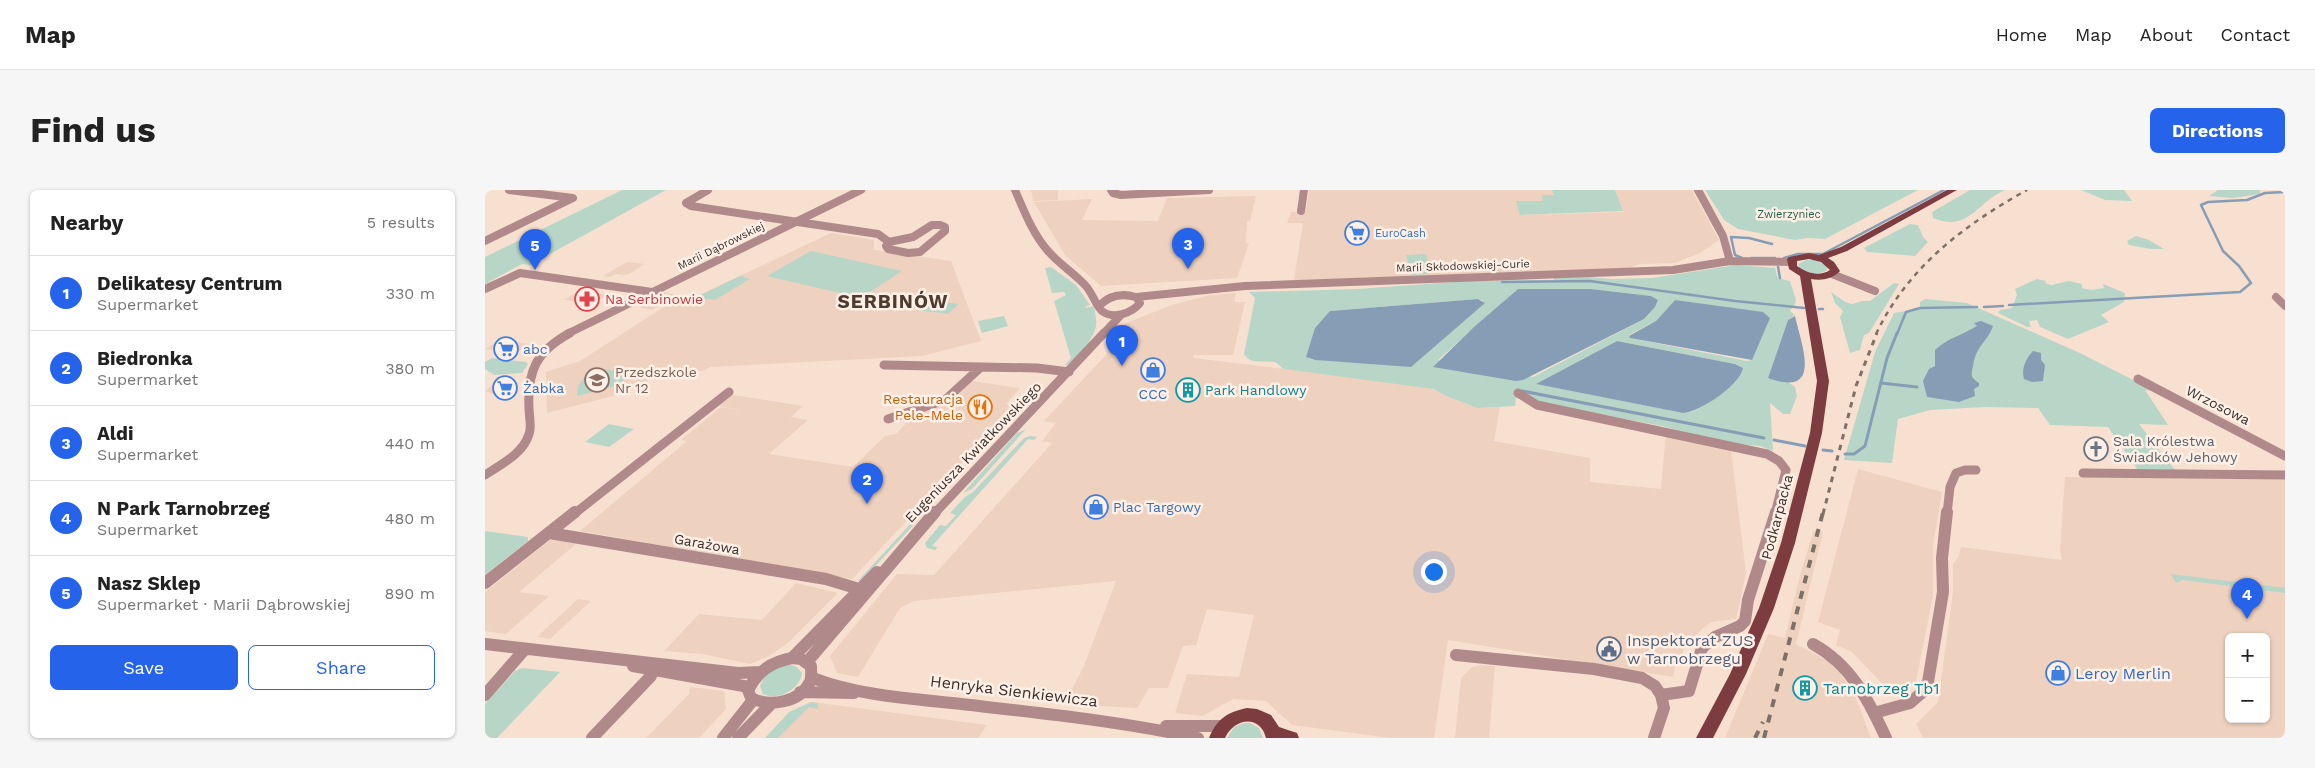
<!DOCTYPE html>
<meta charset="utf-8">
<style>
body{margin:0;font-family:"Work Sans",sans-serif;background:#f6f6f6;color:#222}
.controls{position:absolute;right:15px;bottom:15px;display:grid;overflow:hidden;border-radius:8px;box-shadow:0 1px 4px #0004}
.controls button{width:45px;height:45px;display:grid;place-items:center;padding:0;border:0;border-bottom:1px solid #e0e0e0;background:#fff;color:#222;font:25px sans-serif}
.you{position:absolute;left:948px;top:381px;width:18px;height:18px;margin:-12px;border:4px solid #fff;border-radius:50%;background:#1a73e8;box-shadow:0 0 0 8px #1a73e833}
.badge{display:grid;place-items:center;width:32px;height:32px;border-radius:50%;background:#2563eb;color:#fff;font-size:16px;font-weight:700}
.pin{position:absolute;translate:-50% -41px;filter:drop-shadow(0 1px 2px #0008)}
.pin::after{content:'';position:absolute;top:26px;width:18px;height:15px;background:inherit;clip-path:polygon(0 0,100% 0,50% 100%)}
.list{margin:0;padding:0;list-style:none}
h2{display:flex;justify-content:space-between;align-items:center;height:65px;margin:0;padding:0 20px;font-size:21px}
h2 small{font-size:16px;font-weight:400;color:#767676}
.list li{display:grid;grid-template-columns:32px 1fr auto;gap:15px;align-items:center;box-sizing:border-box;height:75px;padding:0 20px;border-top:1px solid #e0e0e0}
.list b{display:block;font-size:19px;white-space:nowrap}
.list p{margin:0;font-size:16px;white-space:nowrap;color:#767676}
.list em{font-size:16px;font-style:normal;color:#767676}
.actions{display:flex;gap:10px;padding:15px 20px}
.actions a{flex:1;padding:11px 0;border:1px solid #2563eb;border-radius:8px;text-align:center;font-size:18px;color:#2563eb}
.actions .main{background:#2563eb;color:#fff}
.map{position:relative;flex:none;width:1800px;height:548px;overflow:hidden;border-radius:8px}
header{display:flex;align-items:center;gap:30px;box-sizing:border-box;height:70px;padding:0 25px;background:#fff;border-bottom:1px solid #e0e0e0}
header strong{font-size:24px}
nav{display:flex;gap:28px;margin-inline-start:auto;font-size:18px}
.intro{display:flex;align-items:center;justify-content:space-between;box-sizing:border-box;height:120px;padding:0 30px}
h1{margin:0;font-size:35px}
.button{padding:12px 22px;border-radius:8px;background:#2563eb;color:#fff;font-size:18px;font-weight:700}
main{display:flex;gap:30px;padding:0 30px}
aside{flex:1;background:#fff;border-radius:8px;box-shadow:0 1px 4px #0004}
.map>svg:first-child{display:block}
.built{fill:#eed1be;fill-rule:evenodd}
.green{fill:#b8d6c7;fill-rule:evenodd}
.water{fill:#859eb6}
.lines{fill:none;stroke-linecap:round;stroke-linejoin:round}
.stream-far1{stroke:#859eb6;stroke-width:2.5}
.stream{stroke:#859eb6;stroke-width:3}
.minor-far2{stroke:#b0898a;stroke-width:8}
.minor-far1{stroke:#b0898a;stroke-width:9}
.minor{stroke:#b0898a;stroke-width:12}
.major{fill:#7d3c40;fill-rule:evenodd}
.rail-far2{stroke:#7f7067;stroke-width:2.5;stroke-dasharray:5 5;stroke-linecap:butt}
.rail-far1{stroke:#7f7067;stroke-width:3;stroke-dasharray:5.5 5.5;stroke-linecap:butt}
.rail{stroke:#7f7067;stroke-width:4;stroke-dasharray:8 8;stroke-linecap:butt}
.labels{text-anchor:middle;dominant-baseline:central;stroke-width:5;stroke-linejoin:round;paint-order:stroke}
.far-park-label{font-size:11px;fill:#215e46;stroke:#fef0e6}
.far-shop-label{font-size:11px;fill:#366cbe;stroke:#fef0e6;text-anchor:start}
.far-street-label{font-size:11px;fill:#392f2a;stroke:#fef0e6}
.health-label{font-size:14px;fill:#be3a42;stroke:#fef0e6;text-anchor:start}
.shop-label{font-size:14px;fill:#366cbe;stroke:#fef0e6;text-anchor:start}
.education-label{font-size:14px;fill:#785e54;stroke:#fef0e6;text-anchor:start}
.culture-label{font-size:14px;fill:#0d838f;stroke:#fef0e6;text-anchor:start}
.food-label{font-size:14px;fill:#c56008;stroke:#fef0e6;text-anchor:end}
.street-label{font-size:14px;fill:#392f2a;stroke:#fef0e6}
.worship-label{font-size:14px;fill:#5b616d;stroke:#fef0e6;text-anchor:start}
.near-service-label{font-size:16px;fill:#4e5e75;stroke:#fef0e6;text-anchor:start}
.near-shop-label{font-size:16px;fill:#366cbe;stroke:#fef0e6;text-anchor:start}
.near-culture-label{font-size:16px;fill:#0d838f;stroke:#fef0e6;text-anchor:start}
.near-street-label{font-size:16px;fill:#392f2a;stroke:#fef0e6}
.district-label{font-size:19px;font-weight:bold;letter-spacing:1px;fill:#4f3c30;stroke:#fef0e6}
</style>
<header>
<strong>Map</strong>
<nav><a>Home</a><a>Map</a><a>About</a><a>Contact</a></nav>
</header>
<div class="intro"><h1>Find us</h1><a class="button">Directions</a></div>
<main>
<aside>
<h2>Nearby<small>5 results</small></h2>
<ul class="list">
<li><span class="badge">1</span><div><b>Delikatesy Centrum</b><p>Supermarket</p></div><em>330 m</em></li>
<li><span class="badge">2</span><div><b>Biedronka</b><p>Supermarket</p></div><em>380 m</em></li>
<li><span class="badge">3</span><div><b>Aldi</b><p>Supermarket</p></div><em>440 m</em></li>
<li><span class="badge">4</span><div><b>N Park Tarnobrzeg</b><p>Supermarket</p></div><em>480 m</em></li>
<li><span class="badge">5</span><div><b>Nasz Sklep</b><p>Supermarket · Marii Dąbrowskiej</p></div><em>890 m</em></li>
</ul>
<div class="actions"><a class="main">Save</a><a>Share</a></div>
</aside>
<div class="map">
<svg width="1800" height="548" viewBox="0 0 1800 548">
<rect width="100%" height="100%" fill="#f8e0d1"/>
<path class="built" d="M546 0H573V10L548 11Z
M824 0H1067L1069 5 1036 25 1138 22 1130 0H1207L1234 50 1215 63 1190 73 1155 74 1142 79 809 90 818 33H802L806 22 821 21Z
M771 6 765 31H762L761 53H764L752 88 616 96 580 65 549 12 607 9 597 30 673 31 682 8Z
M346 43 389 50V60L466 71 496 151 437 166 225 177 220 180 191 186 172 184 153 197 136 204 62 223 61 182 95 171 196 106 210 107Z
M142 72 160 74 142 85 131 84 125 87 118 86Z
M94 101 123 104 109 114 79 110Z
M180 102 191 105 167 120 156 118 154 114Z
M751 103 749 112H760L748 165H709L708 168 930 195 949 199 963 207 993 218 1015 217 1009 251 1105 268V292L1176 299 1181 243 1246 260 1261 383 1251 429 1226 432 1216 440 1199 459 1195 473 1191 472 1188 487 963 450 949 548H906L807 535 781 511 748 509 718 526 690 523 702 484 754 487 769 425 722 419 711 455 698 456 683 498H664L652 518 579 514 599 476 631 391 429 411 415 418 373 487 352 483 345 466 412 384 449 385 567 253 557 251 571 233 559 231 621 165 641 133 687 115 725 105Z
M15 150 46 154 31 163 0 159Z
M14 190 30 198 17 207 0 201Z
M487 191 535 198 521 214 530 216 367 389 95 341 202 251 196 250 236 217 257 220 234 216 248 205 318 216 306 227 323 230 284 264 368 277 400 246 411 244 430 224 462 215Z
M1373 279 1457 302 1448 356V406L1431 491 1407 504 1367 462 1351 455 1355 440 1333 432Z
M1580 287 1800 289V548H1438L1431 534 1453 512 1468 402V374L1474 366 1476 357 1577 370 1575 360ZM1744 447H1781V529H1744Z
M1329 340 1338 342 1311 454 1343 471 1356 485 1370 505 1386 548H1240L1283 444 1300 448 1315 385Z
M65 350 91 354 34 402 64 406 21 444 0 441V402Z
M311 393 353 403 304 452 284 466 265 474 217 464 179 461 214 424 277 430Z
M93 409 106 411 65 449 52 447Z
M995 475 1010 476 1004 548H970L976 488 987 477Z
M206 497 239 501 241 519 214 548H161L205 503 204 501Z
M327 512 502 535 493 548H293Z"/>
<path class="green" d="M137 0H181L45 75 37 74 0 94V67Z
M1067 0H1130L1138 21 1035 25 1031 11H1058L1057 5H1069Z
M1220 0H1433L1340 49 1322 48 1310 50 1253 39 1239 30Z
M1485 0H1520C1492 12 1483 43 1448 28L1447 22Z
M1596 0H1639L1647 11 1620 10Z
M1733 0H1775V4L1748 8 1724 6Z
M1425 34 1433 35 1438 47 1443 52 1430 66 1382 62 1379 58Z
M1651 46 1664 50 1679 59H1666L1644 55 1642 51Z
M326 61 417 81 376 108 282 86Z
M941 64 946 84 926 85 921 65Z
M1321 70H1331L1342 76V80C1333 86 1324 83 1315 78L1313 74Z
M1251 75 1290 78 1293 88 1305 91 1311 110 1310 114 1305 121 1310 125 1303 130 1283 188 1303 192 1310 197 1312 206 1305 224H1298L1285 213 1288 261 1275 256 1240 253 1177 236 1031 208 1030 216 993 218 963 207 949 199 799 179C796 177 793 173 789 172 778 170 765 175 759 164L770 108 764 102 872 99 984 91 1069 90V88L1091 86 1127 89 1167 88ZM1033 99H1106L1166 106 1173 110 1170 117 1159 129 1048 187 953 170ZM993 109 999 111 857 172 824 169 845 121ZM1190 110 1267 170 1262 171 1145 148 1144 145 1171 131ZM1132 151 1250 174 1255 176C1241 195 1224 221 1198 223L1052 194Z
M566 77 591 95 605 115 601 116V118L609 116C610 123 612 130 611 136 608 150 592 170 579 176L586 168 569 111 581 105 579 102 567 103 560 78Z
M255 86 265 89 230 110 210 108Z
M1552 89 1561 91 1560 93 1566 95 1584 91 1597 94V98L1606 100 1619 98 1618 94 1640 103 1639 112 1616 125 1624 132 1583 149 1555 137 1552 130 1544 131 1546 137H1542L1513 123 1515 120 1527 118 1532 105 1530 99Z
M1409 93 1414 94 1384 143 1379 145 1375 160 1365 163 1355 127 1358 121 1350 113 1346 102 1360 112 1367 114 1377 111H1385Z
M1440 109 1482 113 1595 163 1670 201 1660 200 1683 235 1654 234 1690 280 1652 279 1623 237 1565 235 1553 218 1500 217 1445 220 1413 229 1407 273 1359 270 1390 162 1409 123 1435 119V112Z
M445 110 474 114 463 124 433 120Z
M519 126 523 136 497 143 493 131Z
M7 168 41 172 43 174 37 183 9 185 0 179V172Z
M107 177 149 184 130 196 92 206 93 196Z
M124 234 149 239 124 257 100 252Z
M541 239 487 299 478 303 532 243Z
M545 246 552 247 549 250 543 249 447 356 453 357 450 360 442 358 440 353 455 335 461 336 471 325 465 323 480 307 488 302 539 248Z
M440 318 437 326 382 385 372 392Z
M0 341 43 347V351L0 385Z
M1686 384 1800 398V403L1698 390 1691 393Z
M307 475 312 477 317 483C315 500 293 511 278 504L275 496C280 482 293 475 307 475Z
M37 478 75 482 12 548H0V514L30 481Z
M326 512 333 513V519L324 517 293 548H280L304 522Z
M759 533H765L774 538 778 548H742L749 537Z"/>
<path class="water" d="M1033 99H1106L1166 106 1173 110 1170 117 1159 129 1038 190 1031 191 948 177 989 137Z
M993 109 1000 113 926 177 830 170 821 167 830 138 845 121Z
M1190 110 1278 122 1285 128 1267 170 1145 148 1144 146 1171 131Z
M1310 126C1317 157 1338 208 1283 188L1303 130Z
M1496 131 1508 136C1502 153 1491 155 1488 176 1486 185 1485 187 1494 193V196L1489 199 1490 206 1474 212 1442 207 1438 191 1444 179 1450 176V160C1462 148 1478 145 1492 136L1489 133Z
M1132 151 1250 174 1258 178C1255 195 1215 222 1198 223L1051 194Z
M1548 161 1556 163V170L1560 175 1558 191 1547 192 1539 189C1536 179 1541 168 1548 161Z"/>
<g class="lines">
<path class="stream-far1" d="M1257 68 1250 65 1246 47 1264 48 1287 54
M1266 68H1290
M1299 68 1313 64H1338L1459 0
M1293 77 1295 88
M1017 92 1105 91 1250 111 1319 118
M1524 115 1755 102 1766 93 1754 76 1738 61 1716 15 1723 12 1762 10 1780 3 1800 2
M1499 117 1518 116
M1334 119H1338
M1412 144 1421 122 1435 118 1492 117"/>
<path class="stream" d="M1396 193 1432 197
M1037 201 1279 248
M1289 250 1320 256
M1338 260 1347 261
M1360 264H1369L1380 256 1402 168 1412 143"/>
<path class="minor-far2" d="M530 0C539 21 548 44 563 61 574 74 589 83 600 95 607 102 611 116 617 121 628 130 647 123 655 113L651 107C637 103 625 105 615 115
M626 0 628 3 636 5 724 0
M1213 0 1238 46 1245 71
M201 13 206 16 393 44 404 52
M201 13 223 0
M816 21 819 0
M447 35H455L460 37V41L435 62 423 63 403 59 401 56 404 52 428 47Z
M0 51 88 8 24 0
M1347 84 1390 101
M0 99 35 83 167 102
M651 107 760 96 1188 80 1245 71 1306 72
M1791 107 1800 116
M82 144 376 0
M618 144 636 125"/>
<path class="minor-far1" d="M399 175 552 178 584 182
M1653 189 1800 266
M1033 203 1052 215 1282 264 1294 271 1301 280 1290 324
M403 229 460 210 496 177
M1598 283 1800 285
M0 285C15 275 39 263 44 244 47 237 44 226 44 218 42 180 52 161 85 143
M89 324 244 202
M449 324 619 143
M1462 324 1465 297 1471 283 1480 280H1491"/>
<path class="minor" d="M64 343 341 389 374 399
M0 393 90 322
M0 454 253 483 275 482
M1328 454C1366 475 1383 509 1401 548
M971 465 1109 479 1157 488 1170 496 1176 505
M307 468 316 469 326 476C326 481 327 488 325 492 315 513 284 517 266 508L263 500C273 481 286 472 307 468Z
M307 468 392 382
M322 472 450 322
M148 476 264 497
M326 487C367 505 431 509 476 514 555 523 634 531 713 548
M315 502 369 503
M0 505 40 459
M1389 523 1425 513 1442 498 1458 402 1457 368 1462 322
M681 536H737
M107 548 166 486
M238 548 268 510
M253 548 285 515
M1169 548 1179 518 1176 505 1204 501 1217 458 1230 447 1255 436 1260 431 1263 410 1291 322"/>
<path class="major" d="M1462 0H1472L1362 61 1343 68 1349 72 1355 81C1347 89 1337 91 1326 89L1344 191 1337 243 1310 353 1289 418 1261 484 1228 548H1211L1245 484 1274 418 1296 353 1325 243 1332 191 1315 86 1304 79 1302 69 1304 67 1324 63 1334 65 1356 57ZM1324 69 1336 72 1345 80C1334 87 1322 83 1312 76V71Z
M762 518 772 519 786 525 794 537 812 543 814 548H781C775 524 749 528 740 548H724C732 529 742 522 762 518Z"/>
<path class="rail-far2" d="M1391 144C1423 77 1479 35 1542 0"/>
<path class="rail-far1" d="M1338 324 1371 196 1392 143"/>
<path class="rail" d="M1270 548 1278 532
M1279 548 1338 322"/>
</g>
<defs>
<g id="supermarket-ring" transform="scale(1.25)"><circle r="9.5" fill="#fef0e6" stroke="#3f7fe0" stroke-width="1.5"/><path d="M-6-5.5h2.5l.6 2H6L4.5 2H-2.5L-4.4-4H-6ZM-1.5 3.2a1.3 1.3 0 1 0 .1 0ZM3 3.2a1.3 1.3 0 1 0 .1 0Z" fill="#3f7fe0"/></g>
<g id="pharmacy-ring" transform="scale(1.25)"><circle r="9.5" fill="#fef0e6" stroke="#e0444e" stroke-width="1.5"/><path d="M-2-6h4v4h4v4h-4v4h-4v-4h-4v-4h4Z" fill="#e0444e"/></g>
<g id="shop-ring" transform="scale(1.25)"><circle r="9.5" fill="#fef0e6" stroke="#3f7fe0" stroke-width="1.5"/><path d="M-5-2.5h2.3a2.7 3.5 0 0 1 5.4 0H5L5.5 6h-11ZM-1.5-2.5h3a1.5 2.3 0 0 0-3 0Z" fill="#3f7fe0"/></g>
<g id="school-ring" transform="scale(1.25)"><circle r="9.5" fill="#fef0e6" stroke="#8d6e63" stroke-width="1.5"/><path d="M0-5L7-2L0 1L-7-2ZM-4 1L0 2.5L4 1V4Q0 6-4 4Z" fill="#8d6e63"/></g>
<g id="building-ring" transform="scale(1.25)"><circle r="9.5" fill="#fef0e6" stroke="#0f9aa8" stroke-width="1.5"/><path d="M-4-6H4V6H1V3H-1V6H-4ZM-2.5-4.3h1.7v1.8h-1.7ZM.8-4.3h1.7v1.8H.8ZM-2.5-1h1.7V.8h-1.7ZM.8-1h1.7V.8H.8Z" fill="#0f9aa8"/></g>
<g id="restaurant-ring" transform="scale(1.25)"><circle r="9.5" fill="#fef0e6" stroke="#e8710a" stroke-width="1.5"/><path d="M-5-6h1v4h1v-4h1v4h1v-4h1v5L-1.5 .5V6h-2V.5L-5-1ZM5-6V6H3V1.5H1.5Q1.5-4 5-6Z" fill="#e8710a"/></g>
<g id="church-ring" transform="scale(1.25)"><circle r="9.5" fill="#fef0e6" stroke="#6b7280" stroke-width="1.5"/><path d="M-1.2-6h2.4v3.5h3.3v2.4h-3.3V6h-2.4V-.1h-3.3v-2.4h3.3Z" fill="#6b7280"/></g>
<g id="civic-ring" transform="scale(1.25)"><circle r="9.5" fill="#fef0e6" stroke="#5c6f8a" stroke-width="1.5"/><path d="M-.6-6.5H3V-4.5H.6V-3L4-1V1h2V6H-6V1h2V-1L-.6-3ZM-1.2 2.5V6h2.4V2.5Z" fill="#5c6f8a"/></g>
</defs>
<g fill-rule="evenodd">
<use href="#supermarket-ring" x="872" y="43"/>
<use href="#pharmacy-ring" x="102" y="109"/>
<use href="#supermarket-ring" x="21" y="159"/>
<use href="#shop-ring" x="668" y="180"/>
<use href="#school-ring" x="112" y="190"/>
<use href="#supermarket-ring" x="20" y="198"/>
<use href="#building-ring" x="703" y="200"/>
<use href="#restaurant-ring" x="495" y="217"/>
<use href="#church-ring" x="1611" y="259"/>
<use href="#shop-ring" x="611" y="317"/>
<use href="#civic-ring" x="1124" y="459"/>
<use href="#shop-ring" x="1573" y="483"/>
<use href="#building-ring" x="1320" y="498"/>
</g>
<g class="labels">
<g class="far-park-label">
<text x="1304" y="24">Zwierzyniec</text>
</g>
<g class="far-shop-label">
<text x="890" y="43">EuroCash</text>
</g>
<g class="far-street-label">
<text transform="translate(236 56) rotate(-26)">Marii Dąbrowskiej</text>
<text transform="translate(978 76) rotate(-2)">Marii Skłodowskiej-Curie</text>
</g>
<g class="health-label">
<text x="120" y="109">Na Serbinowie</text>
</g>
<g class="shop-label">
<text x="38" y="159">abc</text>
<text x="38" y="198">Żabka</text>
<text x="668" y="204" text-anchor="middle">CCC</text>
<text x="628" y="317">Plac Targowy</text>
</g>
<g class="education-label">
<text x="130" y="182">Przedszkole<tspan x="130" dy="16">Nr 12</tspan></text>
</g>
<g class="culture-label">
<text x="720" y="200">Park Handlowy</text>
</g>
<g class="food-label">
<text x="478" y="209">Restauracja<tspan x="478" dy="16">Pele-Mele</tspan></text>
</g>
<g class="street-label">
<text transform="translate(1733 215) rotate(27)">Wrzosowa</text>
<text transform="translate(488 262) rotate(-46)">Eugeniusza Kwiatkowskiego</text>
<text transform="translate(1292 327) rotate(-75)">Podkarpacka</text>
<text transform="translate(222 354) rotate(10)">Garażowa</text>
</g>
<g class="worship-label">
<text x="1628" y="251">Sala Królestwa<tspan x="1628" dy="16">Świadków Jehowy</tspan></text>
</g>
<g class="near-service-label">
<text x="1142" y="450">Inspektorat ZUS<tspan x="1142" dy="18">w Tarnobrzegu</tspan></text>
</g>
<g class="near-shop-label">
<text x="1590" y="483">Leroy Merlin</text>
</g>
<g class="near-culture-label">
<text x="1338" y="498">Tarnobrzeg Tb1</text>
</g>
<g class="near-street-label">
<text transform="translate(529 501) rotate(7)">Henryka Sienkiewicza</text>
</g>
<g class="district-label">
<text x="408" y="111">SERBINÓW</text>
</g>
</g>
</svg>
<div class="controls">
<button>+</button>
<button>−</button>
</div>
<div class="you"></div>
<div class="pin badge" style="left:637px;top:176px">1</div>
<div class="pin badge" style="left:382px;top:314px">2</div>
<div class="pin badge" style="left:703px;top:79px">3</div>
<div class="pin badge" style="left:1762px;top:429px">4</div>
<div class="pin badge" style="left:50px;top:80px">5</div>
</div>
</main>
